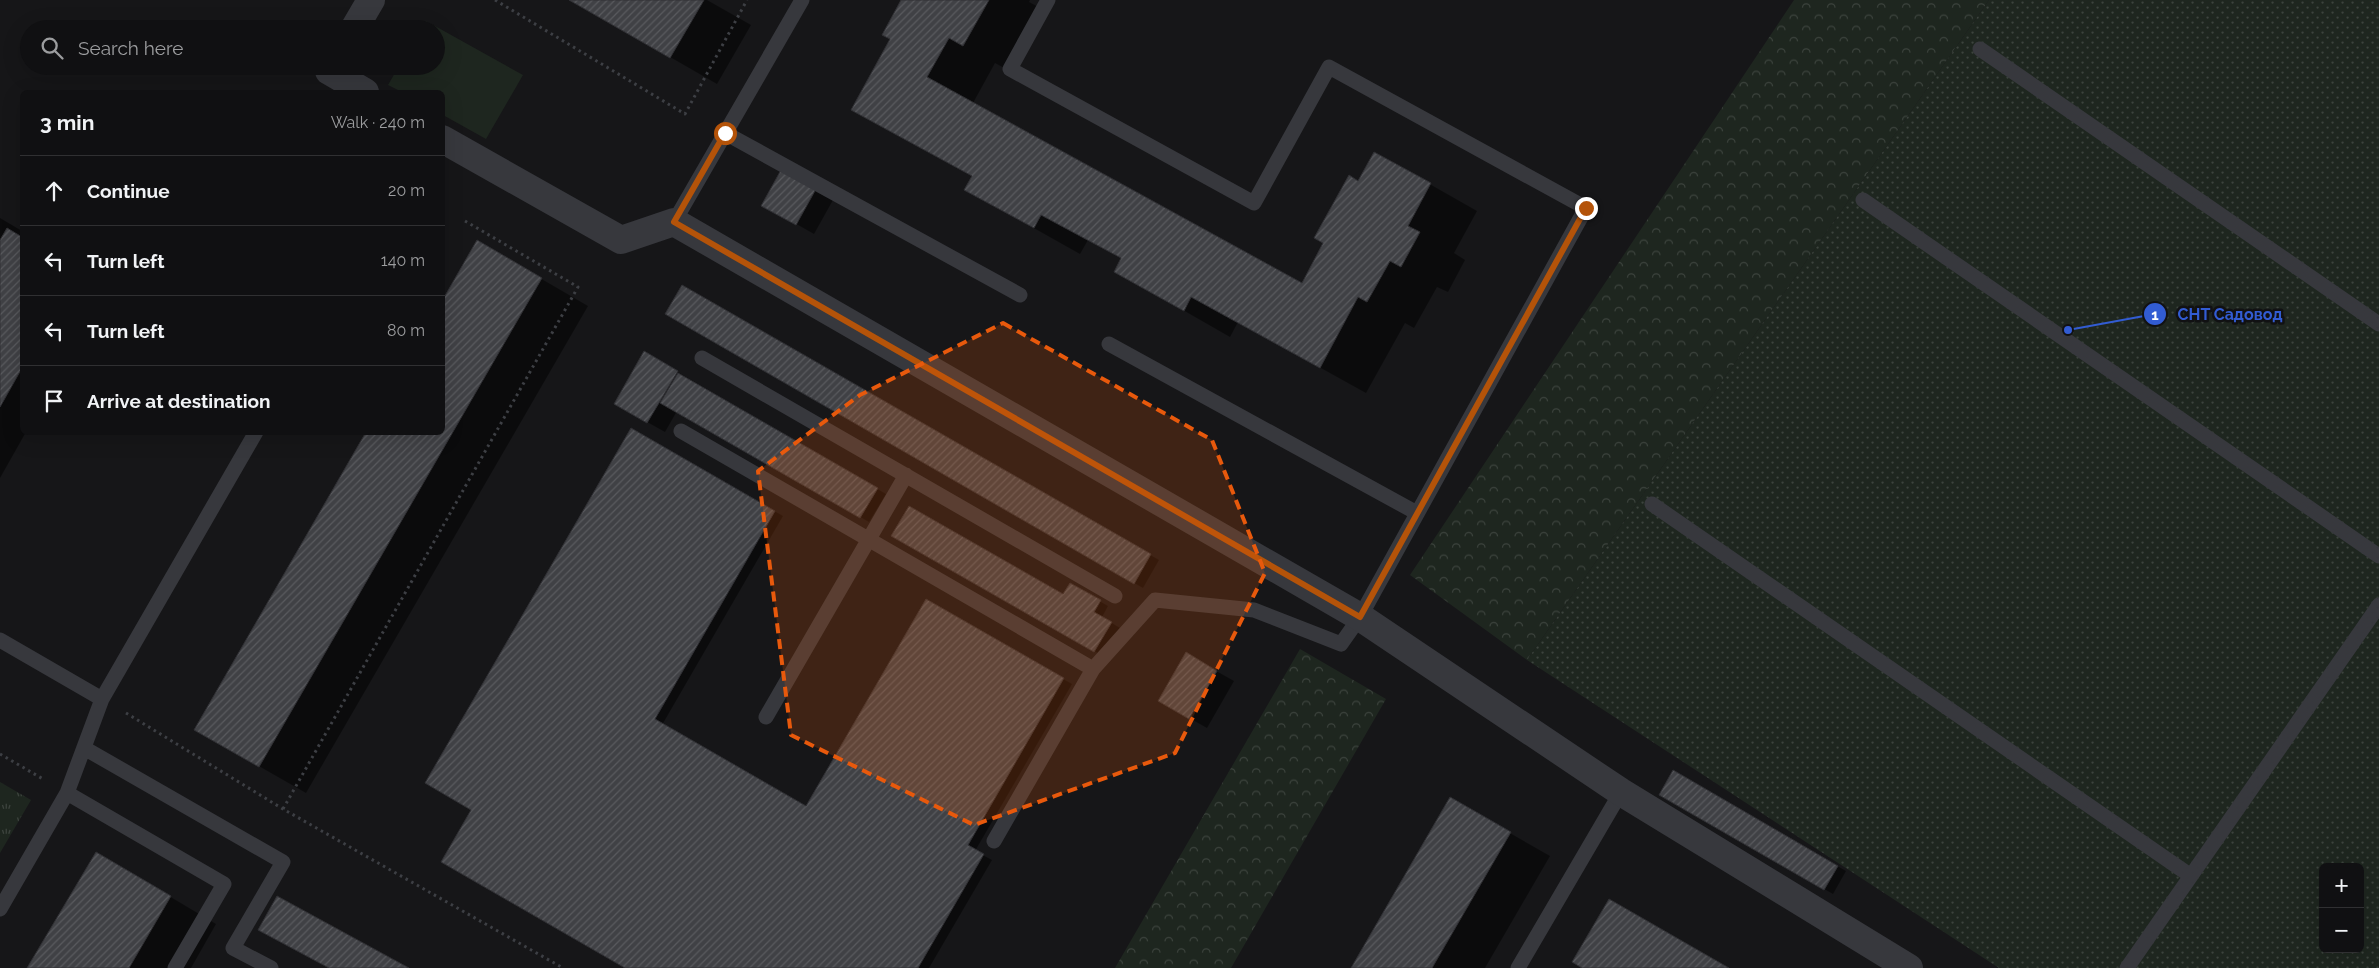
<!DOCTYPE html>
<meta charset="utf-8">
<style>
body{margin:0;font-family:Raleway,sans-serif;background:#19191b;color:#f1f3f6}
.controls{position:absolute;right:15px;bottom:15px;display:grid;overflow:hidden;border-radius:8px;box-shadow:0 5px 20px #0002}
.controls button{width:45px;height:45px;display:grid;place-items:center;padding:0;border:0;border-bottom:1px solid #303032;background:#101012;color:#f1f3f6;font:25px sans-serif}
.stop{position:absolute;width:15px;height:15px;margin:-11px;border:4px solid #b45309;border-radius:50%;background:#fff}
.stop.end{background:#b45309;border-color:#fff;box-shadow:0 1px 5px #0008}
.list{margin:0;padding:0;list-style:none}
h2{display:flex;justify-content:space-between;align-items:center;height:65px;margin:0;padding:0 20px;font-size:21px}
h2 small{font-size:16px;font-weight:400;color:#9c9d9f}
.list li{display:grid;grid-template-columns:32px 1fr auto;gap:15px;align-items:center;box-sizing:border-box;height:70px;padding:0 20px;border-top:1px solid #303032}
.list b{display:block;font-size:19px;white-space:nowrap}
.list em{font-size:16px;font-style:normal;color:#9c9d9f}
.icon{flex:none;width:28px;height:28px;fill:none;stroke:currentColor;stroke-width:2;stroke-linecap:round;stroke-linejoin:round}
.map{position:relative;flex:none;width:2379px;height:968px;overflow:hidden}
.search{position:absolute;background:#101012;box-shadow:0 5px 20px #0002;left:20px;top:20px;width:425px;height:55px;display:flex;align-items:center;gap:12px;box-sizing:border-box;padding:0 18px;border-radius:28px;color:#9c9d9f;font-size:19px}
.panel{position:absolute;background:#101012;box-shadow:0 5px 20px #0002;left:20px;top:90px;width:425px;height:345px;border-radius:8px}
.map>svg:first-child{display:block}
.grass{fill:#1e261f}
.forest{fill:url(#forest-crowns)}
.park{fill:url(#park-tufts)}
.garden{fill:url(#garden-dots);fill-rule:evenodd}
.shadow{fill:#0007}
.building{fill:url(#building-hatch);stroke:#303034}
.lines{fill:none;stroke-linecap:round;stroke-linejoin:round}
.path{stroke:#3d3f44;stroke-width:3;stroke-dasharray:2.5 4;stroke-linecap:butt}
.service{stroke:#37383d;stroke-width:15}
.minor{stroke:#37383d;stroke-width:28}
.route{stroke:#b45309;stroke-width:6}
.marked{fill:#e8590c;fill-opacity:0.2;stroke:#e8590c;stroke-width:4;stroke-dasharray:10 6;stroke-linejoin:round}
.leader{fill:none;stroke:#325cd3;stroke-width:2}
.callout-dot{fill:#325cd3;stroke:#111113;stroke-width:2}
.mark-label{font-size:15px;text-anchor:middle;font-weight:bold;fill:#fff}
.callout-label{font-size:16px;text-anchor:middle;font-weight:bold;fill:#325cd3;stroke:#111113;stroke-width:5;stroke-linejoin:round;paint-order:stroke}
</style>
<div class="map">
<svg width="2379" height="968" viewBox="0 0 2379 968">
<defs>
<pattern id="forest-crowns" width="20" height="18" patternUnits="userSpaceOnUse" patternTransform="scale(1.25)"><rect width="20" height="18" fill="#1e261f"/><path d="M2 6a3 3 0 1 1 6 0M12 15a3 3 0 1 1 6 0" fill="none" stroke="#3c433d"/></pattern>
<pattern id="park-tufts" width="24" height="20" patternUnits="userSpaceOnUse" patternTransform="scale(1.25)"><rect width="24" height="20" fill="#1e261f"/><path d="M3 7l-1-3M5 7V3M7 7l1-3M15 17l-1-3M17 17v-4M19 17l1-3" fill="none" stroke="#3c433d"/></pattern>
<pattern id="garden-dots" width="8" height="8" patternUnits="userSpaceOnUse" patternTransform="scale(1.25)"><rect width="8" height="8" fill="#1e261f"/><path d="M2 2h.1M6 6h.1" fill="none" stroke="#3c433d" stroke-width="1.8" stroke-linecap="round"/></pattern>
<pattern id="building-hatch" width="6" height="6" patternUnits="userSpaceOnUse" patternTransform="scale(1.25)"><rect width="6" height="6" fill="#404145"/><path d="M-1 1l2-2M0 6l6-6M5 7l2-2" fill="none" stroke="#595a5e"/></pattern>
</defs>
<rect width="100%" height="100%" fill="#161618"/>
<path class="grass" d="M426 21 523 75 486 139 443 115 442 92H402L388 85 399 66H436V29H421Z"/>
<path class="forest" d="M1794 0H1989L1527 660 1410 575Z
M1300 649 1386 699 1231 968H1115Z"/>
<path class="park" d="M0 782 31 800 0 853Z"/>
<path class="garden" d="M1989 0H2379V968H1999L1527 660ZM2323 867H2360V949H2323Z"/>
<path class="shadow" d="M571 0H707L751 25 717 84Z
M902 0H1030L1029 2 1044 10 1010 71 995 63 973 103 1302 285 1375 153 1477 211 1454 253 1465 260 1448 292 1437 287 1414 328 1405 323 1366 393 1238 322 1230 337 1162 298 1122 259 1088 240 1080 254 966 190 973 177 899 136 891 39Z
M782 172 833 200 814 234 763 205Z
M0 218 22 231V432H26L0 478Z
M478 242 588 306 306 793 196 730 442 432Z
M683 286 1159 560 1143 588 667 314Z
M645 353 886 494 869 522 677 411 665 432 615 404Z
M631 429 783 516 662 725 806 808 926 601 1072 684 975 851 992 860 929 968H627L472 810Z
M893 535 1063 596 1070 584 1108 606 1102 617 1120 628 1103 656Z
M1186 654 1234 681 1207 728 1159 701Z
M1673 772 1846 871 1833 894 1660 795Z
M1450 799 1550 856 1485 968H1352Z
M142 880 216 924 191 968H29Z"/>
<path class="building" d="M569 0H704L670 58Z
M901 0H989L963 46 949 38 927 77 1302 283 1323 243 1314 238 1349 175 1358 181 1374 152 1431 183 1408 226 1420 232 1401 267 1390 261 1367 302 1358 297 1320 368 1191 297 1184 311 1114 272 1121 258 1041 215 1034 228 964 190 972 176 851 110 890 39 882 35Z
M781 170 816 189 796 225 761 206Z
M7 228 22 237V368L0 407V240Z
M477 240 542 278 259 767 194 730 366 432H442V301Z
M682 285 1151 554 1134 584 665 314Z
M644 351 678 371 647 423 614 404Z
M678 373 878 488 860 518 660 403Z
M631 428 775 511 655 719 806 806 926 599 1064 678 968 845 984 854 918 968H625L441 862 471 810 425 783Z
M909 506 1063 594 1070 583 1101 600 1094 612 1112 622 1094 652 891 536Z
M1186 652 1217 671 1189 719 1158 701Z
M1673 770 1838 866 1824 890 1659 795Z
M1450 797 1511 832 1432 968H1351Z
M96 852 171 896 129 968H27Z
M277 896 409 968H329L258 930Z
M1609 899 1729 968H1582L1572 962Z"/>
<g class="lines">
<path class="path" d="M495 0 685 114 747 0
M126 713 283 809 563 968
M0 754 43 779
M283 809 578 287 465 221"/>
<path class="service" d="M1980 49 2379 324
M725 133 1020 295
M1863 200 2379 556
M674 222 802 0
M1109 344 1417 513
M702 358 1115 596
M681 431 1093 669
M1652 504 2191 876
M0 640 102 699
M766 717 906 475
M84 748 283 862 233 948 271 968
M67 793 224 884 175 968
M994 841 1093 669 1155 600 1254 610 1341 644 1360 617 1586 208 1329 67 1254 203 1010 69 1048 0
M0 909 67 793 102 699 256 432
M1518 968 1621 792
M2127 968 2379 605"/>
<path class="minor" d="M354 29 371 0
M332 66 329 71 365 92
M442 139 621 240 674 222 1360 617 1621 792 1909 968"/>
</g>
<g class="lines">
<path class="route" d="M725 133 674 222 1360 617 1586 208"/>
</g>
<path class="marked" d="M1003 323 1212 440 1265 573 1175 753 974 825 791 735 758 471 860 395Z"/>
<path class="leader" d="M2068 330L2155 314"/>
<g class="callout-dot">
<circle cx="2068" cy="330" r="5"/>
<circle cx="2155" cy="314" r="12"/>
</g>
<g class="mark-label">
<text x="2155" y="320">1</text>
</g>
<g class="callout-label">
<text x="2230" y="320">СНТ Садовод</text>
</g>
</svg>
<div class="controls">
<button>+</button>
<button>−</button>
</div>
<div class="stop" style="left:725px;top:133px"></div>
<div class="stop end" style="left:1586px;top:208px"></div>
<div class="search"><svg class="icon" aria-label="search" viewBox="0 0 24 24"><circle cx="10" cy="10" r="6"/><path d="M15 15l6 6"/></svg>Search here</div>
<section class="panel">
<h2>3 min<small>Walk · 240 m</small></h2>
<ul class="list">
<li><svg class="icon" aria-label="ahead" viewBox="0 0 24 24"><path d="M12 20V5M6 11l6-6 6 6"/></svg><div><b>Continue</b></div><em>20 m</em></li>
<li><svg class="icon" aria-label="left" viewBox="0 0 24 24"><path d="M17 20v-9H6M10 6l-5 5 5 5"/></svg><div><b>Turn left</b></div><em>140 m</em></li>
<li><svg class="icon" aria-label="left" viewBox="0 0 24 24"><path d="M17 20v-9H6M10 6l-5 5 5 5"/></svg><div><b>Turn left</b></div><em>80 m</em></li>
<li><svg class="icon" aria-label="arrive" viewBox="0 0 24 24"><path d="M6 21V4h12l-3 4 3 4H6"/></svg><div><b>Arrive at destination</b></div></li>
</ul>
</section>
</div>
